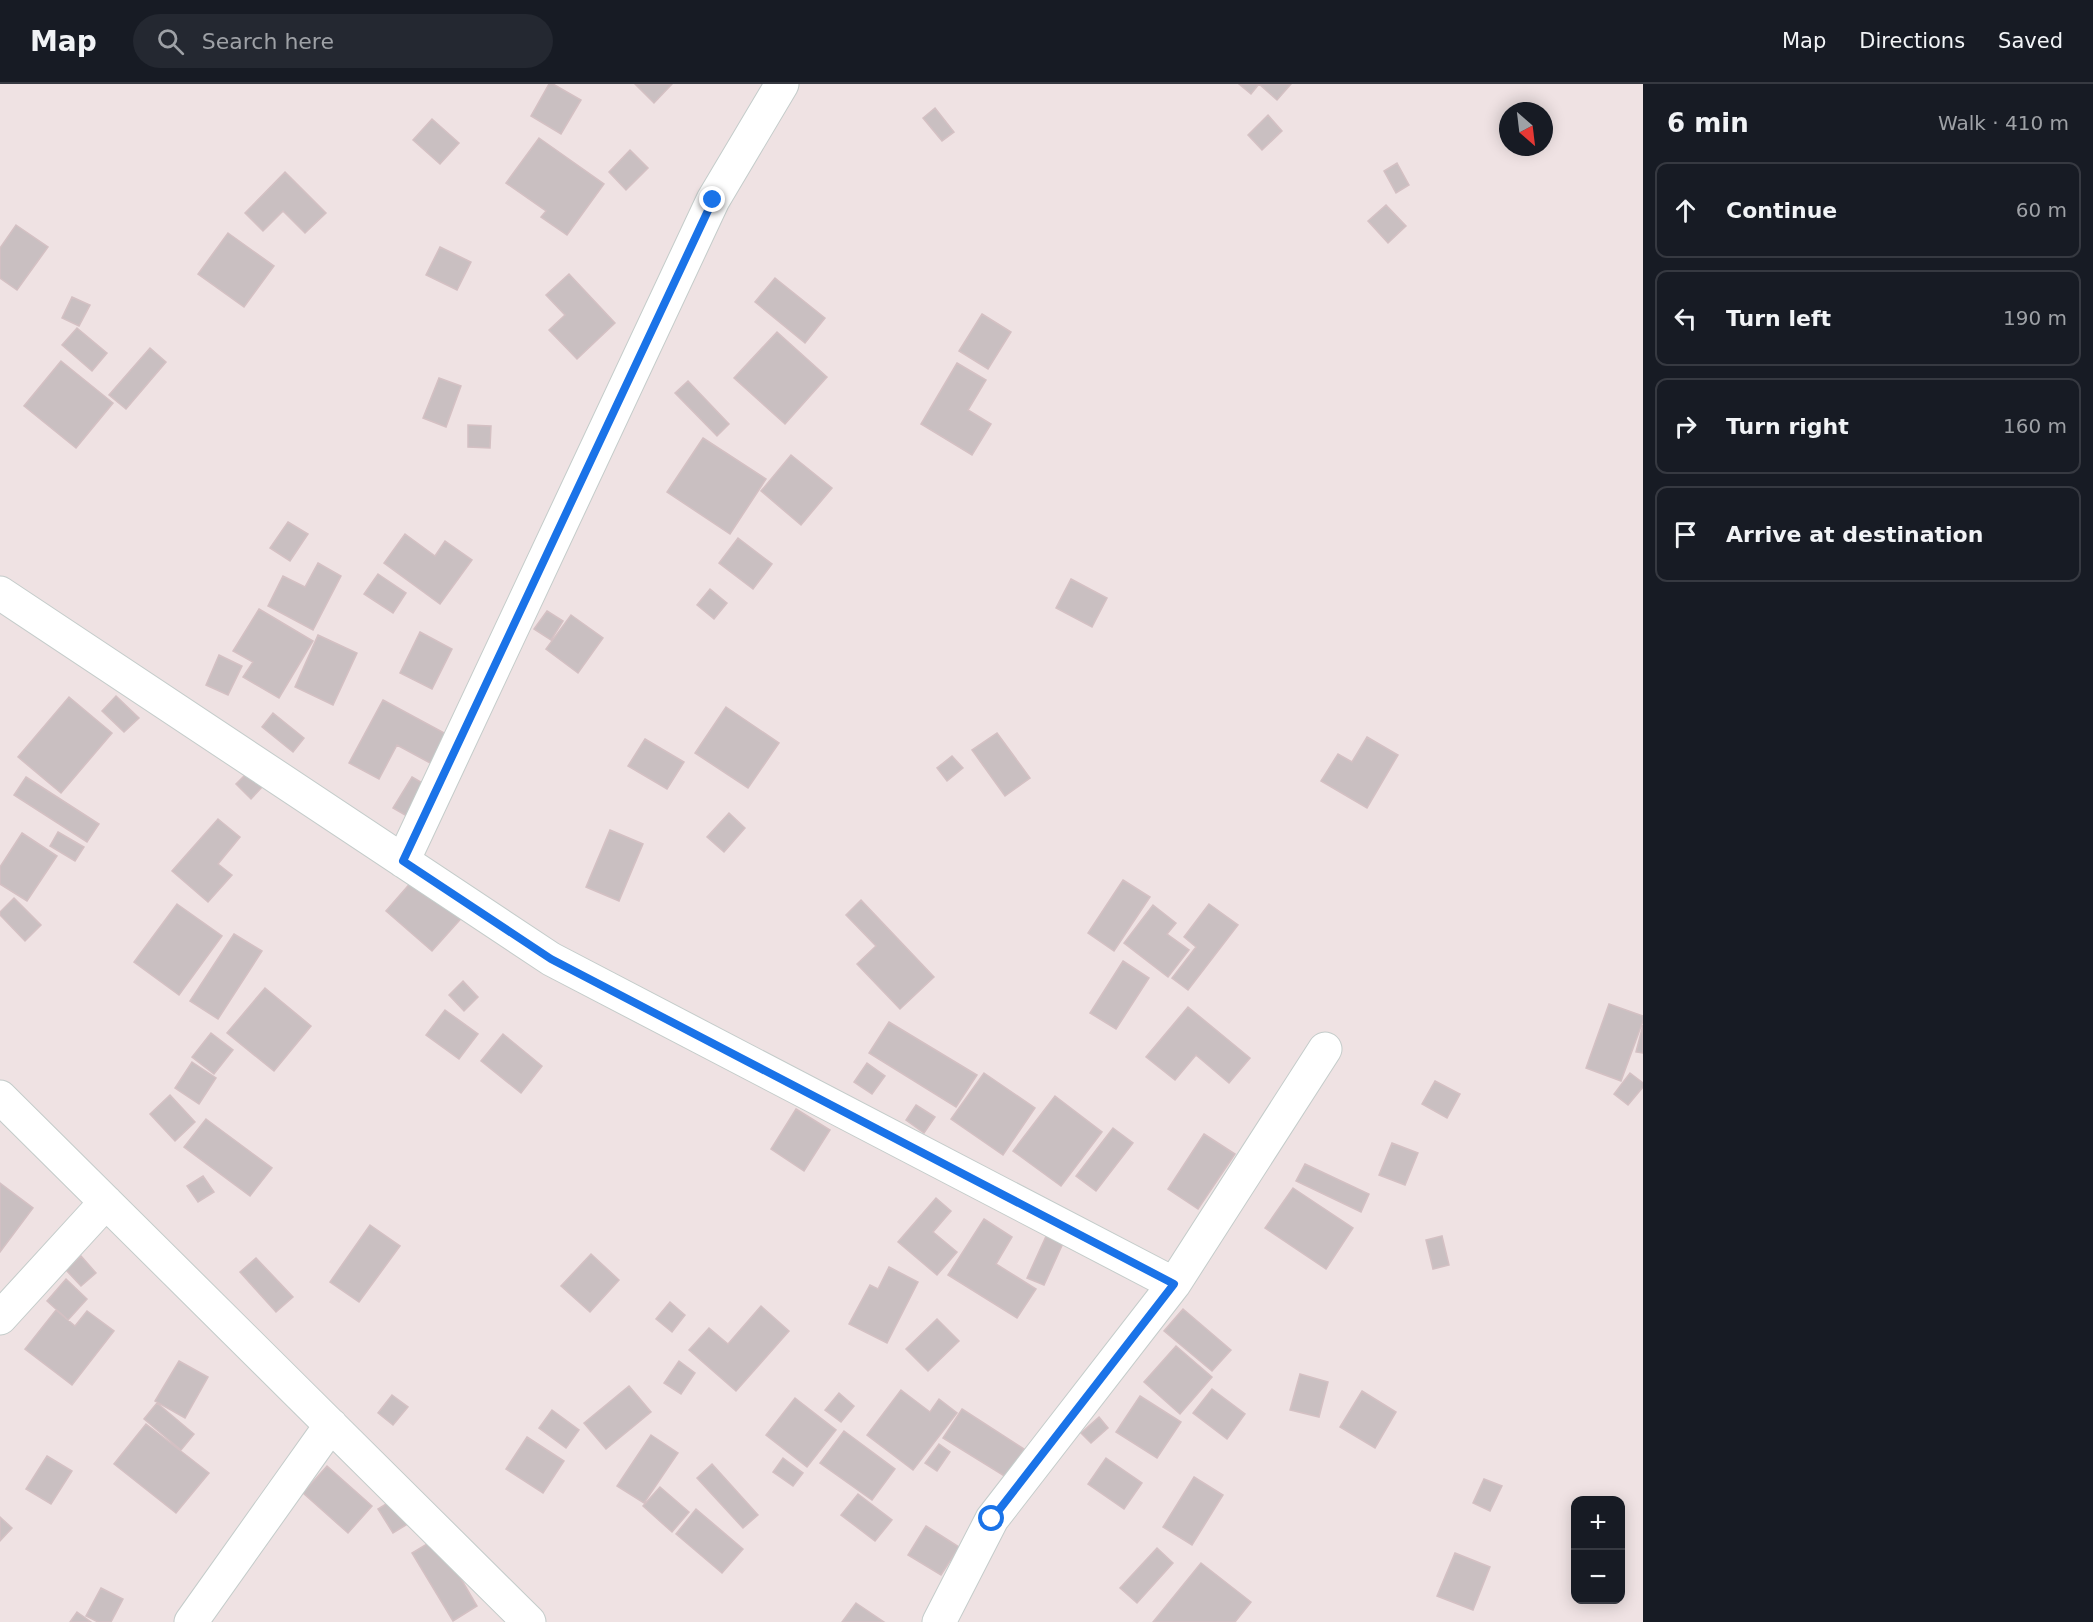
<!DOCTYPE html>
<meta charset="utf-8">
<style>
body{margin:0;font-family:"DejaVu Sans",sans-serif;background:#242831;color:#f1f3f6}
.controls{position:absolute;right:18px;bottom:18px;display:grid;overflow:hidden;border-radius:12px;box-shadow:0 3px 15px #0003}
.controls button{width:54px;height:54px;display:grid;place-items:center;padding:0;border:0;border-bottom:2px solid #363941;background:#171b24;color:#f1f3f6;font:30px sans-serif}
.compass{position:absolute;left:1499px;top:18px;width:54px;height:54px;border-radius:50%;background:#171b24;box-shadow:0 3px 15px #0003;rotate:152deg}
.stop{position:absolute;width:18px;height:18px;margin:-14px;border:4px solid #1a73e8;border-radius:50%;background:#fff}
.stop.end{background:#1a73e8;border-color:#fff;box-shadow:0 2px 6px #0008}
.list{margin:0;padding:0;list-style:none}
h2{display:flex;justify-content:space-between;align-items:center;height:78px;margin:0;padding:0 24px;font-size:26px}
h2 small{font-size:20px;font-weight:400;color:#9ea1a6}
.list li{display:grid;grid-template-columns:39px 1fr auto;gap:18px;align-items:center;box-sizing:border-box;height:96px;margin:0 12px 12px;padding:0 12px;border:2px solid #363941;border-radius:12px}
.list b{display:block;font-size:22px;white-space:nowrap}
.list em{font-size:20px;font-style:normal;color:#9ea1a6}
.icon{flex:none;width:33px;height:33px;fill:none;stroke:currentColor;stroke-width:2;stroke-linecap:round;stroke-linejoin:round}
.map{position:relative;flex:none;width:1643px;height:1538px;overflow:hidden}
header{display:flex;align-items:center;gap:36px;box-sizing:border-box;height:84px;padding:0 30px;background:#171b24;border-bottom:2px solid #363941}
header strong{font-size:28px}
nav{display:flex;gap:33px;margin-inline-start:auto;font-size:21px}
.search{width:420px;height:54px;background:#242831;display:flex;align-items:center;gap:15px;box-sizing:border-box;padding:0 21px;border-radius:33px;color:#9ea1a6;font-size:22px}
main{display:flex}
aside{flex:1;background:#171b24}
.map>svg:first-child{display:block}
.building{fill:#c9bfc1;stroke:#d4c0c3;stroke-width:1.5}
.lines{fill:none;stroke-linecap:round;stroke-linejoin:round}
.minor-casing{stroke:#c4ccca;stroke-width:35}
.minor{stroke:#fff;stroke-width:33}
.route{stroke:#1a73e8;stroke-width:8}
</style>
<header>
<strong>Map</strong>
<div class="search"><svg class="icon" aria-label="search" viewBox="0 0 24 24"><circle cx="10" cy="10" r="6"/><path d="M15 15l6 6"/></svg>Search here</div>
<nav><a>Map</a><a>Directions</a><a>Saved</a></nav>
</header>
<main>
<div class="map">
<svg width="1643" height="1538" viewBox="0 0 1643 1538">
<rect width="100%" height="100%" fill="#efe2e3"/>
<path class="building" d="M549 0H553L581 16 561 50 531 32Z
M635 0H672L654 19Z
M1239 0H1291L1277 16 1259 0 1251 10Z
M935 24 954 48 942 57 923 34Z
M1268 31 1282 47 1262 66 1248 51Z
M432 35 459 59 440 80 413 56Z
M539 54 604 100 567 151 541 133 546 127 506 99Z
M630 66 648 84 626 106 609 88Z
M1397 79 1409 101 1396 109 1384 87Z
M285 88 326 129 305 149 283 127 263 147 245 129Z
M1386 121 1406 142 1388 159 1368 137Z
M16 141 48 163 17 206 0 194V164Z
M228 149 274 182 244 223 198 190Z
M440 163 471 178 457 206 426 191Z
M569 190 615 239 577 275 549 246 565 231 546 211Z
M775 194 825 234 805 259 755 218Z
M72 213 90 221 79 242 62 234Z
M982 230 1011 248 988 285 959 267Z
M77 244 107 269 92 287 62 261Z
M777 248 827 293 785 340 734 294Z
M150 264 166 278 126 325 109 311Z
M61 277 113 319 76 364 24 322Z
M957 279 986 296 968 326 991 340 972 371 921 340Z
M439 294 461 302 446 343 423 334Z
M688 297 729 340 717 352 675 309Z
M468 341 491 342 490 364 468 363Z
M703 354 766 395 730 450 667 408Z
M791 371 832 404 801 441 761 407Z
M288 438 308 450 290 477 270 464Z
M405 450 435 472 445 457 472 476 440 520 384 479Z
M738 454 772 480 753 505 719 479Z
M318 479 341 492 313 546 268 522 283 492 305 503Z
M378 490 406 509 393 529 364 510Z
M1071 495 1107 514 1092 543 1056 524Z
M710 505 727 519 714 535 697 521Z
M259 525 313 557 279 614 243 593 253 578 233 567Z
M547 527 563 537 551 556 534 545Z
M571 531 603 554 578 589 546 565Z
M420 548 452 565 432 605 400 589Z
M318 551 357 569 333 621 295 603Z
M219 571 242 582 228 611 206 601Z
M116 612 139 634 124 648 102 627Z
M69 613 112 649 61 709 18 673Z
M383 616 448 651 432 680 397 661 379 695 349 679Z
M726 623 779 659 748 704 695 669Z
M273 629 304 654 293 668 262 643Z
M997 649 1030 694 1005 712 972 666Z
M1367 653 1398 671 1367 724 1321 697 1338 670 1352 678Z
M645 655 684 678 667 705 628 682Z
M952 672 963 684 947 697 937 684Z
M248 688 263 702 251 715 236 700Z
M26 693 99 740 87 758 14 711Z
M412 693 431 704 412 735 393 724Z
M729 729 745 744 724 768 707 753Z
M218 735 240 753 218 780 232 791 208 818 172 787Z
M610 746 643 760 619 817 586 803Z
M58 748 84 763 75 777 50 762Z
M22 749 57 772 27 817 0 800V783Z
M420 788 466 829 432 867 386 827Z
M1123 796 1150 813 1114 867 1088 849Z
M14 814 41 841 25 857 0 831V828Z
M861 816 934 893 900 925 857 880 876 862 846 831Z
M177 820 222 852 179 911 134 878Z
M1209 820 1238 841 1188 906 1172 894 1196 863 1184 853Z
M1153 821 1176 839 1167 850 1189 866 1168 893 1124 859Z
M234 850 262 867 218 935 190 917Z
M1123 877 1149 894 1116 945 1090 929Z
M463 897 478 913 464 927 449 911Z
M265 904 311 942 274 987 227 949Z
M1609 920 1643 932V937L1621 997 1586 984Z
M1188 923 1250 974 1229 999 1196 971 1175 996 1146 973Z
M445 926 478 950 459 975 426 951Z
M889 938 977 991 956 1023 869 969Z
M1643 941V969L1636 968Z
M211 949 233 966 214 990 192 973Z
M503 950 542 982 521 1009 481 977Z
M192 978 216 994 199 1020 175 1004Z
M867 979 885 992 872 1010 854 998Z
M984 989 1035 1024 1003 1071 951 1035Z
M1630 989 1643 999V1003L1628 1021 1614 1010Z
M1435 997 1460 1010 1447 1034 1422 1020Z
M170 1011 195 1038 175 1057 150 1030Z
M1055 1012 1102 1048 1061 1102 1013 1067Z
M916 1021 935 1033 924 1049 906 1036Z
M796 1025 830 1046 804 1087 771 1065Z
M206 1035 272 1084 250 1112 184 1063Z
M1113 1044 1133 1059 1096 1107 1076 1092Z
M1204 1050 1235 1070 1198 1125 1168 1105Z
M1392 1059 1418 1069 1405 1101 1379 1091Z
M1305 1080 1369 1110 1361 1128 1296 1097Z
M203 1092 214 1108 198 1118 187 1102Z
M0 1099 33 1124 0 1168Z
M1293 1104 1353 1144 1326 1185 1265 1144Z
M936 1114 951 1127 933 1148 957 1168 937 1191 898 1158Z
M984 1135 1012 1153 996 1180 1036 1205 1017 1234 948 1191Z
M370 1141 400 1162 359 1218 330 1198Z
M1048 1148 1065 1155 1044 1201 1027 1194Z
M1442 1152 1449 1181 1433 1185 1426 1156Z
M591 1170 619 1196 590 1228 561 1202Z
M81 1172 96 1189 81 1202 66 1186Z
M256 1174 293 1213 276 1228 240 1188Z
M889 1183 918 1198 887 1259 849 1240 870 1201 878 1205Z
M66 1195 87 1215 68 1236 47 1217Z
M670 1218 685 1231 672 1248 656 1235Z
M761 1222 789 1247 736 1307 689 1266 709 1244 728 1260Z
M1183 1225 1231 1266 1212 1287 1164 1247Z
M56 1226 75 1242 87 1227 114 1247 72 1301 25 1265Z
M937 1235 959 1257 928 1287 906 1265Z
M1176 1262 1212 1293 1180 1330 1144 1298Z
M179 1277 208 1293 185 1334 155 1317Z
M679 1277 695 1289 681 1310 664 1299Z
M1300 1290 1328 1298 1319 1333 1290 1326Z
M629 1302 651 1328 606 1365 584 1339Z
M1212 1305 1245 1330 1227 1355 1193 1329Z
M901 1306 930 1328 939 1315 957 1329 913 1386 867 1351Z
M1362 1307 1396 1328 1375 1364 1340 1343Z
M839 1309 854 1322 841 1338 825 1326Z
M392 1311 408 1323 393 1341 378 1329Z
M1140 1312 1181 1338 1157 1374 1116 1348Z
M795 1314 836 1346 807 1383 766 1351Z
M157 1319 194 1350 181 1366 144 1335Z
M962 1325 1024 1365 1006 1393 943 1354Z
M552 1326 579 1346 566 1364 539 1344Z
M1099 1333 1108 1344 1091 1359 1081 1349Z
M146 1340 209 1389 176 1429 114 1380Z
M844 1347 895 1385 872 1416 820 1379Z
M651 1351 678 1369 644 1419 617 1402Z
M527 1353 564 1377 543 1409 506 1385Z
M939 1360 950 1368 937 1387 925 1379Z
M47 1372 72 1387 51 1420 26 1405Z
M783 1374 803 1389 793 1402 773 1388Z
M1106 1374 1142 1399 1124 1425 1088 1400Z
M712 1380 758 1431 743 1444 697 1394Z
M327 1382 372 1422 348 1449 303 1409Z
M1194 1393 1223 1411 1192 1461 1163 1443Z
M1484 1395 1502 1402 1490 1427 1473 1419Z
M660 1403 689 1428 672 1448 643 1422Z
M858 1410 892 1436 875 1457 841 1431Z
M399 1412 414 1436 393 1449 378 1425Z
M696 1425 743 1465 722 1489 676 1450Z
M0 1433 12 1444 0 1457Z
M926 1442 959 1463 941 1491 908 1471Z
M437 1454 477 1522 453 1537 412 1469Z
M1157 1464 1173 1479 1137 1519 1120 1504Z
M1455 1469 1490 1483 1473 1526 1437 1512Z
M1201 1479 1251 1518 1235 1538H1153Z
M101 1504 123 1515 111 1538H98L86 1532Z
M856 1519 884 1538H842Z
M77 1528 91 1538H70Z"/>
<g class="lines">
<g class="minor-casing">
<path id="minor" d="M0 509 551 875 1174 1200
M403 777 713 116 782 0
M0 1013 529 1538
M0 1234 106 1118
M191 1538 331 1341
M939 1538 992 1435 1174 1200 1325 965"/>
</g>
<use href="#minor" class="minor"/>
</g>
<g class="lines">
<path class="route" d="M713 116 403 777 551 875 1174 1200 992 1435"/>
</g>
</svg>
<div class="controls">
<button>+</button>
<button>−</button>
</div>
<svg class="compass" viewBox="-18 -18 36 36"><path d="M0-13l5 13h-10z" fill="#e53935"/><path d="M0 13l5-13h-10z" fill="#9ea1a6"/></svg>
<div class="stop" style="left:992px;top:1435px"></div>
<div class="stop end" style="left:713px;top:116px"></div>
</div>
<aside>
<h2>6 min<small>Walk · 410 m</small></h2>
<ul class="list">
<li><svg class="icon" aria-label="ahead" viewBox="0 0 24 24"><path d="M12 20V5M6 11l6-6 6 6"/></svg><div><b>Continue</b></div><em>60 m</em></li>
<li><svg class="icon" aria-label="left" viewBox="0 0 24 24"><path d="M17 20v-9H6M10 6l-5 5 5 5"/></svg><div><b>Turn left</b></div><em>190 m</em></li>
<li><svg class="icon" aria-label="right" viewBox="0 0 24 24"><path d="M7 20v-9h11M14 6l5 5-5 5"/></svg><div><b>Turn right</b></div><em>160 m</em></li>
<li><svg class="icon" aria-label="arrive" viewBox="0 0 24 24"><path d="M6 21V4h12l-3 4 3 4H6"/></svg><div><b>Arrive at destination</b></div></li>
</ul>
</aside>
</main>
